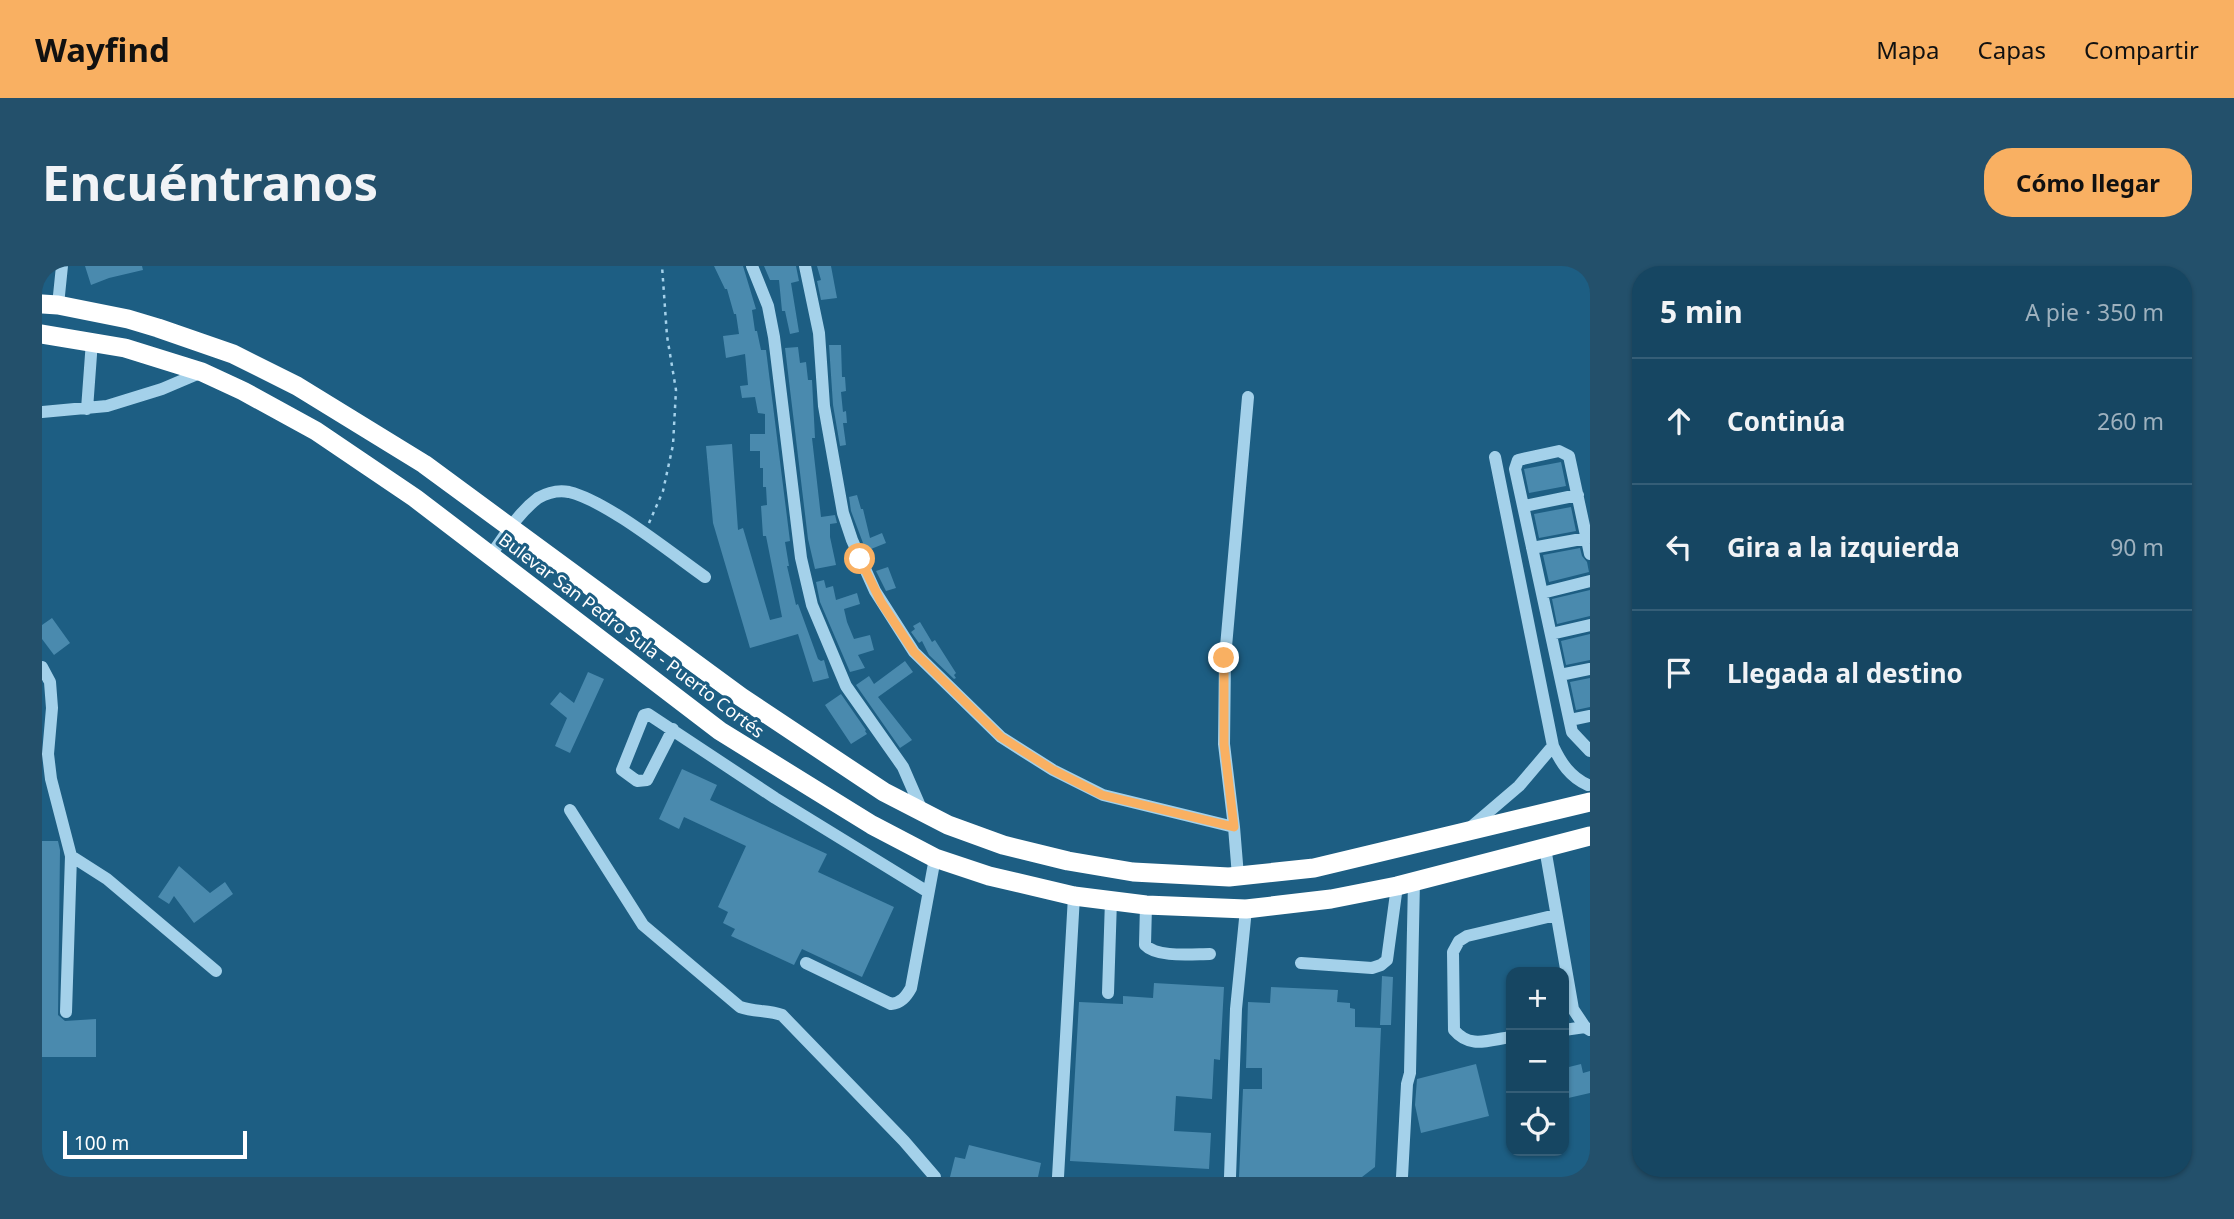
<!DOCTYPE html>
<html lang="es">
<meta charset="utf-8">
<style>
body{margin:0;font-family:"Noto Sans",sans-serif;background:#23506b;color:#f1f3f6}
.controls{position:absolute;right:21px;bottom:21px;display:grid;overflow:hidden;border-radius:14px;box-shadow:0 2px 5px #0004}
.controls button{width:63px;height:63px;display:grid;place-items:center;padding:0;border:0;border-bottom:2px solid #355e77;background:#164662;color:#f1f3f6;font:35px sans-serif}
.scale{position:absolute;left:21px;bottom:18px;width:184px;box-sizing:border-box;padding-left:7px;border:4px solid #fff;border-top:0;font-size:19px;line-height:24px;white-space:nowrap;color:#fff;-webkit-text-stroke:5px #1d5e83;paint-order:stroke}
.stop{position:absolute;width:21px;height:21px;margin:-16px;border:5px solid #f9b062;border-radius:50%;background:#fff}
.stop.end{background:#f9b062;border-color:#fff;box-shadow:0 2px 7px #0008}
.list{margin:0;padding:0;list-style:none}
h2{display:flex;justify-content:space-between;align-items:center;height:91px;margin:0;padding:0 28px;font-size:30px}
h2 small{font-size:23px;font-weight:400;color:#9eb1be}
.list li{display:grid;grid-template-columns:46px 1fr auto;gap:21px;align-items:center;box-sizing:border-box;height:126px;padding:0 28px;border-top:2px solid #355e77}
.list b{display:block;font-size:26px;white-space:nowrap}
.list em{font-size:23px;font-style:normal;color:#9eb1be}
.icon{flex:none;width:38px;height:38px;fill:none;stroke:currentColor;stroke-width:2;stroke-linecap:round;stroke-linejoin:round}
.map{position:relative;flex:none;width:1548px;height:911px;overflow:hidden;border-radius:28px}
header{display:flex;align-items:center;gap:42px;box-sizing:border-box;height:98px;padding:0 35px;background:#f9b062;color:#111}
header strong{font-size:33px}
nav{display:flex;gap:38px;margin-inline-start:auto;font-size:24px}
.intro{display:flex;align-items:center;justify-content:space-between;box-sizing:border-box;height:168px;padding:0 42px}
h1{margin:0;font-size:49px}
.button{padding:18px 32px;border-radius:28px;background:#f9b062;color:#111;font-size:24px;font-weight:700}
main{display:flex;gap:42px;padding:0 42px}
aside{flex:1;background:#164662;border-radius:28px;box-shadow:0 2px 5px #0004}
.map>svg:first-child{display:block}
.building{fill:#4a8aae}
.lines{fill:none;stroke-linecap:round;stroke-linejoin:round}
.path{stroke:#a4d1ea;stroke-width:2.5;stroke-dasharray:3.5 5;stroke-linecap:butt}
.minor{stroke:#a4d1ea;stroke-width:12}
.highway{stroke:#fff;stroke-width:19}
.route{stroke:#f9b062;stroke-width:9}
.labels{text-anchor:middle;dominant-baseline:central;stroke-width:6;stroke-linejoin:round;paint-order:stroke}
.street-label{font-size:18px;fill:#fff;stroke:#1d5e83}
</style>
<header>
<strong>Wayfind</strong>
<nav><a>Mapa</a><a>Capas</a><a>Compartir</a></nav>
</header>
<div class="intro"><h1>Encuéntranos</h1><a class="button">Cómo llegar</a></div>
<main>
<div class="map">
<svg width="1548" height="911" viewBox="0 0 1548 911">
<rect width="100%" height="100%" fill="#1d5e83"/>
<path class="building" d="M43 0H100L101 4 67 12 49 19Z
M672 0H701L714 43 710 44 713 65H715L719 84H724L748 275 743 276 747 300H745L754 339 756 338 776 393 779 395 782 394 787 412 771 416 756 368 708 382 671 257 664 180 690 178 696 264 701 262 728 354 740 351 724 270H721L719 240 725 239 724 221H721V202H718V185H708V168H723V148L716 147 713 131 700 132 698 120 706 119 703 88 684 92 681 70 697 68 694 48H692L685 23H683Z
M722 0H754L757 15 749 17 757 66 748 68 743 45H740L737 14H728Z
M775 0H789L795 32 779 34 775 15 779 14Z
M787 79H799L800 111H803L804 125 799 126 801 146 804 145 805 157H801L804 179 798 180 791 139Z
M756 81 758 97 764 96 766 114H770L773 172H770L779 251 793 249 795 257 788 258V271L794 299 773 303 766 273 743 82Z
M1519 196 1524 220 1487 227 1482 203Z
M815 229 819 243H821L828 272 840 267 844 277 824 285 809 245 807 231Z
M1529 241 1534 265 1497 272 1492 248Z
M1538 282 1540 290 1545 296 1547 306 1507 316 1501 289Z
M846 301 854 322 844 325 834 305Z
M782 314 784 322 791 320 794 334 815 327 818 338 802 343 805 356 812 373 828 369 832 384 816 389 823 402 808 406 778 336 774 316Z
M1548 324V350L1515 358 1510 333Z
M10 352 28 377 12 389 0 373V359Z
M878 356 890 376 893 374 914 407 912 409 914 412 912 413 887 389 880 375 877 377 869 366 873 363 871 360Z
M1548 368V394L1524 399 1519 375Z
M863 395 871 406 836 431 870 474 858 482 814 419 827 410 832 418Z
M546 406 562 413 528 487 513 480 525 452 508 438 518 426 532 437Z
M1548 412V441L1534 444 1528 416Z
M799 428 824 464 823 465 825 468 809 478 783 439Z
M640 503 675 519 668 534 785 588 776 606 852 641 820 711 760 683 752 699 689 670 693 663 681 657 686 646 676 641 704 580 642 551 637 563 617 553Z
M0 575H16L18 584 16 749 23 755 54 753V791H0Z
M137 600 168 627 183 616 191 628 152 657 132 630 127 638 116 631Z
M1340 710 1351 711 1349 759H1338Z
M1112 717 1182 721 1178 794 1172 793 1170 833 1134 830 1132 865 1169 867 1167 903 1028 895 1037 736 1081 738V730L1111 732Z
M1229 721 1296 724 1295 736 1308 737V742L1313 743V761L1339 762 1333 901 1320 911H1197L1201 823H1220V802H1204L1206 736 1228 737Z
M1434 798 1447 850 1379 867 1373 839 1375 813Z
M1539 798 1541 807 1548 805V827L1522 833V811H1525L1523 802Z
M927 879 999 897 996 911H908L913 891 923 893Z"/>
<g class="lines">
<path class="path" d="M607 257 621 225 631 179 634 124 625 70 620 0"/>
<path class="minor" d="M710 0 726 40 732 71 759 292 770 339 804 420 861 501 881 547
M763 0 777 67 782 140 801 247 810 274 833 325 872 386 959 471 1011 504 1061 529 1192 561 1196 610
M16 39 20 0
M45 143 50 75
M0 146 65 140 120 123 160 106
M1453 191 1511 480C1519 497 1528 511 1546 519
M1482 240 1536 229
M1490 282 1545 272
M1548 288 1527 190 1517 185 1476 194 1473 203 1530 466 1548 485
M448 290C462 271 476 247 496 232 505 227 517 224 527 226 565 235 629 287 663 311
M1500 327 1548 315
M1509 368 1548 359
M0 401 8 416 10 442 6 488 9 513 29 590 24 746
M1518 409 1548 403
M1528 454 1548 450
M631 463 605 514 595 515 580 504 602 449 606 448 733 532 886 626
M528 544 601 659 698 741C712 746 726 744 740 749L862 875 893 911
M1192 561 1182 478 1183 392 1206 131
M1429 561 1477 520 1511 480
M1503 582 1531 743 1543 761 1548 764
M29 590 65 613 174 705
M1104 639 1103 679C1115 692 1151 688 1168 688
M764 697 849 738C859 737 864 731 869 722L893 592
M1259 697 1330 702 1339 699 1345 694 1355 620
M1066 727 1069 634
M1522 764 1543 761
M1469 771C1446 774 1428 783 1412 764L1411 686 1417 675 1425 670 1514 649
M1016 911 1032 630
M1188 911 1194 743 1204 643
M1360 911 1365 818 1368 807 1372 615"/>
<path class="highway" d="M0 38 16 39 86 53 116 62 191 88 255 120 382 198 699 431 842 526 906 559 961 579 1026 595 1091 606 1187 611 1272 602 1548 536
M0 68 83 82 160 106 201 125 274 165 373 232 678 465 830 559 893 592 947 610 1032 630 1104 639 1204 643 1289 633 1355 620 1548 570"/>
</g>
<g class="lines">
<path class="route" d="M818 293 839 336 872 386 959 471 1011 504 1060 529 1192 561 1182 478V392"/>
</g>
<g class="labels">
<g class="street-label">
<text transform="translate(590 369) rotate(37)">Bulevar San Pedro Sula - Puerto Cortés</text>
</g>
</g>
</svg>
<div class="controls">
<button>+</button>
<button>−</button>
<button><svg class="icon" aria-label="locate" viewBox="0 0 24 24"><circle cx="12" cy="12" r="6"/><path d="M12 2v4M12 18v4M2 12h4M18 12h4"/></svg></button>
</div>
<div class="scale">100 m</div>
<div class="stop" style="left:818px;top:293px"></div>
<div class="stop end" style="left:1182px;top:392px"></div>
</div>
<aside>
<h2>5 min<small>A pie · 350 m</small></h2>
<ul class="list">
<li><svg class="icon" aria-label="ahead" viewBox="0 0 24 24"><path d="M12 20V5M6 11l6-6 6 6"/></svg><div><b>Continúa</b></div><em>260 m</em></li>
<li><svg class="icon" aria-label="left" viewBox="0 0 24 24"><path d="M17 20v-9H6M10 6l-5 5 5 5"/></svg><div><b>Gira a la izquierda</b></div><em>90 m</em></li>
<li><svg class="icon" aria-label="arrive" viewBox="0 0 24 24"><path d="M6 21V4h12l-3 4 3 4H6"/></svg><div><b>Llegada al destino</b></div></li>
</ul>
</aside>
</main>
